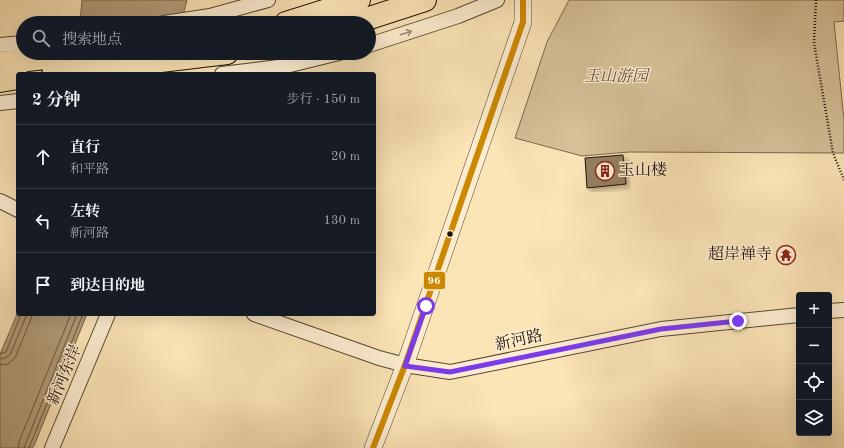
<!DOCTYPE html>
<html lang="zh">
<meta charset="utf-8">
<style>
body{margin:0;font-family:"Old Standard TT","Noto Serif SC",serif;background:#242831;color:#f1f3f6}
.controls{position:absolute;right:12px;bottom:12px;display:grid;overflow:hidden;border-radius:4px;box-shadow:0 4px 16px #0002}
.controls button{width:36px;height:36px;display:grid;place-items:center;padding:0;border:0;border-bottom:1px solid #363941;background:#171b24;color:#f1f3f6;font:20px sans-serif}
.stop{position:absolute;width:12px;height:12px;margin:-9px;border:3px solid #7c3aed;border-radius:50%;background:#fff}
.stop.end{background:#7c3aed;border-color:#fff;box-shadow:0 1px 4px #0008}
.list{margin:0;padding:0;list-style:none}
h2{display:flex;justify-content:space-between;align-items:center;height:52px;margin:0;padding:0 16px;font-size:17px}
h2 small{font-size:13px;font-weight:400;color:#9ea1a6}
.list li{display:grid;grid-template-columns:26px 1fr auto;gap:12px;align-items:center;box-sizing:border-box;height:64px;padding:0 16px;border-top:1px solid #363941}
.list b{display:block;font-size:15px;white-space:nowrap}
.list p{margin:0;font-size:13px;white-space:nowrap;color:#9ea1a6}
.list em{font-size:13px;font-style:normal;color:#9ea1a6}
.icon{flex:none;width:22px;height:22px;fill:none;stroke:currentColor;stroke-width:2;stroke-linecap:round;stroke-linejoin:round}
.map{position:relative;flex:none;width:844px;height:448px;overflow:hidden}
.search{position:absolute;background:#171b24;box-shadow:0 4px 16px #0002;left:16px;top:16px;width:360px;height:44px;display:flex;align-items:center;gap:10px;box-sizing:border-box;padding:0 14px;border-radius:22px;color:#9ea1a6;font-size:15px}
.panel{position:absolute;background:#171b24;box-shadow:0 4px 16px #0002;left:16px;top:72px;width:360px;height:244px;border-radius:4px}
.map>svg:first-child{display:block}
.green{fill:#d6c098;stroke:#7c684e}
.water{fill:#b29c79;stroke:#79644a}
.lines{fill:none;stroke-linecap:round;stroke-linejoin:round}
.shore{stroke:#6a563e;stroke-width:1}
.building{fill:#937f61;stroke:#231104;filter:url(#shadow)}
.minor-casing{stroke:#594630;stroke-width:16}
.tertiary-casing{stroke:#594630;stroke-width:18}
.primary-casing{stroke:#231104;stroke-width:24}
.path{stroke:#231104;stroke-width:2.5;stroke-dasharray:1 2;stroke-linecap:butt}
.minor{stroke:#fcedd0;stroke-width:14}
.tertiary{stroke:#fcedd0;stroke-width:17}
.primary{stroke:#fbe4b6;stroke-width:22}
.bus-1-casing{stroke:#fcedd0;stroke-width:9}
.bus-1{stroke:#cd8801;stroke-width:6}
.oneway{stroke:#9a8a74}
.route{stroke:#7c3aed;stroke-width:5}
.bus-dot{fill:#231104;stroke:#fcedd0;stroke-width:1.5}
.labels{text-anchor:middle;dominant-baseline:central;stroke-width:3;stroke-linejoin:round;paint-order:stroke}
.park-label{font-size:16px;font-style:italic;fill:#624e38;stroke:#fcedd0}
.poi-label{font-size:16px;fill:#231104;stroke:#fcedd0;text-anchor:start}
.street-label{font-size:16px;fill:#231104;stroke:#fcedd0}
.line-badge{stroke:#fcedd0;stroke-width:1.5}
.badge-label{font-size:11px;text-anchor:middle;font-weight:bold;fill:#fff}
</style>
<div class="map">
<svg width="844" height="448" viewBox="0 0 844 448">
<defs>
<filter id="shadow"><feDropShadow dx="3.5" dy="3.5" stdDeviation="2" flood-color="#0004"/></filter>
</defs>
<rect width="100%" height="100%" fill="#fbe4b6"/>
<filter id="stains"><feTurbulence type="fractalNoise" baseFrequency=".005" numOctaves="4"/><feColorMatrix values="0 0 0 0 .2 0 0 0 0 .09 0 0 0 0 .02 0 0 0 .5 -.17"/></filter>
<radialGradient id="worn" r=".72"><stop offset=".6" stop-color="#630" stop-opacity="0"/><stop offset="1" stop-color="#630" stop-opacity=".3"/></radialGradient>
<path class="green" d="M569 0H844V21L834 22 844 120V153L629 152 582 156 515 138 547 42Z"/>
<path class="water" d="M82 0H187L181 23H80Z
M18 312V314H87L34 446 32 448H0V354Z"/>
<g class="lines">
<path class="shore" d="M0 354 6 352 21 314
M0 359 5 358 10 355 27 314
M0 365 8 364 15 358 33 314
M18 448 19 442 71 314
M24 448 77 314
M29 448 83 314"/>
</g>
<path class="building" d="M623 155 626 184 587 188 585 158Z"/>
<g class="lines">
<g class="minor-casing">
<path id="minor" d="M164 23 210 16 268 0
M0 45 23 43
M369 45 458 16 497 0
M222 74 286 66 339 53
M0 103 18 101
M0 201 18 210
M829 311 844 310
M254 314 379 358 405 365 450 372 661 329 799 315
M52 448 108 314"/>
</g>
<g class="tertiary-casing">
<path id="tertiary" d="M373 448 405 365 523 22V0"/>
</g>
<g class="primary-casing">
<path id="primary" d="M286 23 359 0
M354 23 425 0
M0 63 90 53
M53 74 227 53
M0 81 18 78"/>
</g>
<path class="path" d="M816 0 814 43 833 153 844 180"/>
<use href="#minor" class="minor"/>
<use href="#tertiary" class="tertiary"/>
<use href="#primary" class="primary"/>
<g class="bus-1-casing">
<path id="bus-1" d="M373 448 405 365 523 22V0"/>
</g>
<use href="#bus-1" class="bus-1"/>
</g>
<defs><path id="oneway-shaft" d="M-6 0H5M1.5-3L5.5 0L1.5 3" fill="none" stroke-width="1.6" stroke-linecap="round" stroke-linejoin="round"/></defs>
<use class="oneway" href="#oneway-shaft" transform="translate(406 33) rotate(-18)"/>
<g class="lines">
<path class="route" d="M426 306 405 366 450 372 661 329 738 321"/>
</g>
<defs>
<g id="building-ring" transform="scale(1)"><circle r="9.5" fill="#fcedd0" stroke="#8f2418" stroke-width="1.5"/><path d="M-4-6H4V6H1V3H-1V6H-4ZM-2.5-4.3h1.7v1.8h-1.7ZM.8-4.3h1.7v1.8H.8ZM-2.5-1h1.7V.8h-1.7ZM.8-1h1.7V.8H.8Z" fill="#8f2418"/></g>
<g id="temple-ring" transform="scale(1)"><circle r="9.5" fill="#fcedd0" stroke="#8f2418" stroke-width="1.5"/><path d="M0-6L5-2H3V0L6.5 2.5H4V6H1.5V3h-3V6H-4V2.5H-6.5L-3 0V-2H-5Z" fill="#8f2418"/></g>
</defs>
<g fill-rule="evenodd">
<use href="#building-ring" x="605" y="171"/>
<use href="#temple-ring" x="786" y="255"/>
</g>
<circle class="bus-dot" cx="450" cy="234" r="3.5"/>
<g class="labels">
<g class="park-label">
<text x="616" y="77">玉山游园</text>
</g>
<g class="poi-label">
<text x="619" y="171">玉山楼</text>
<text x="772" y="255" text-anchor="end">超岸禅寺</text>
</g>
<g class="street-label">
<text transform="translate(519 341) rotate(-12)">新河路</text>
<text transform="translate(65 375) rotate(-67)">新河东岸</text>
</g>
</g>
<rect class="line-badge" x="423" y="271" width="23" height="19" rx="4" fill="#cd8801"/>
<g class="badge-label">
<text x="434" y="284">96</text>
</g>
<rect width="100%" height="100%" filter="url(#stains)"/>
<rect width="100%" height="100%" fill="url(#worn)"/>
</svg>
<div class="controls">
<button>+</button>
<button>−</button>
<button><svg class="icon" aria-label="locate" viewBox="0 0 24 24"><circle cx="12" cy="12" r="6"/><path d="M12 2v4M12 18v4M2 12h4M18 12h4"/></svg></button>
<button><svg class="icon" aria-label="layers" viewBox="0 0 24 24"><path d="M12 4l9 5-9 5-9-5zM3 14l9 5 9-5"/></svg></button>
</div>
<div class="stop" style="left:426px;top:306px"></div>
<div class="stop end" style="left:738px;top:321px"></div>
<div class="search"><svg class="icon" aria-label="search" viewBox="0 0 24 24"><circle cx="10" cy="10" r="6"/><path d="M15 15l6 6"/></svg>搜索地点</div>
<section class="panel">
<h2>2 分钟<small>步行 · 150 m</small></h2>
<ul class="list">
<li><svg class="icon" aria-label="ahead" viewBox="0 0 24 24"><path d="M12 20V5M6 11l6-6 6 6"/></svg><div><b>直行</b><p>和平路</p></div><em>20 m</em></li>
<li><svg class="icon" aria-label="left" viewBox="0 0 24 24"><path d="M17 20v-9H6M10 6l-5 5 5 5"/></svg><div><b>左转</b><p>新河路</p></div><em>130 m</em></li>
<li><svg class="icon" aria-label="arrive" viewBox="0 0 24 24"><path d="M6 21V4h12l-3 4 3 4H6"/></svg><div><b>到达目的地</b></div></li>
</ul>
</section>
</div>
